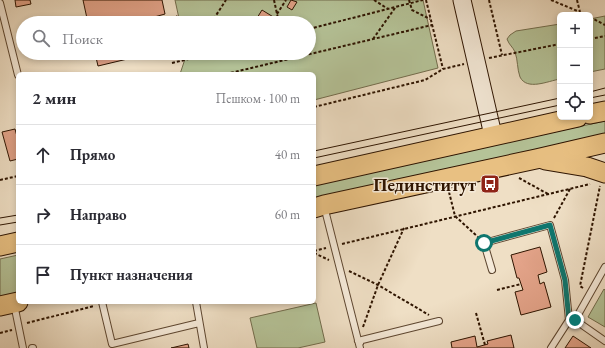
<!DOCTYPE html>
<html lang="ru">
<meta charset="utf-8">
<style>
body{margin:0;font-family:"EB Garamond",serif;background:#f2f2f3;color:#2b2b33}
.controls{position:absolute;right:12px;top:12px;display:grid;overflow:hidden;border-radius:6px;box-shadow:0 2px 6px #0003}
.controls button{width:36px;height:36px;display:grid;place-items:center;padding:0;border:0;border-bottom:1px solid #e1e1e2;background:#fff;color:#2b2b33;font:20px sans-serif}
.stop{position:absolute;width:12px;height:12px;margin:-9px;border:3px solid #0f766e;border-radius:50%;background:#fff}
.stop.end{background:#0f766e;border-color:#fff;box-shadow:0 1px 4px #0008}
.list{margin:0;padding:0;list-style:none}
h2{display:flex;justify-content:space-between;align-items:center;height:52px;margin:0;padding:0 16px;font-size:17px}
h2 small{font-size:13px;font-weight:400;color:#7c7c81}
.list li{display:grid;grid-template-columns:26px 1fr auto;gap:12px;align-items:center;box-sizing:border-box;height:60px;padding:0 16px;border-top:1px solid #e1e1e2}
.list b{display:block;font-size:15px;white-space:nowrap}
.list em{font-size:13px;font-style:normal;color:#7c7c81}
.icon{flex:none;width:22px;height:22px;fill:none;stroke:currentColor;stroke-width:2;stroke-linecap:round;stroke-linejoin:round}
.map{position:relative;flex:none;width:605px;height:348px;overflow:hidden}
.search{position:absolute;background:#fff;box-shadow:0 2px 6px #0003;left:16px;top:16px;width:300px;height:44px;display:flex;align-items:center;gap:10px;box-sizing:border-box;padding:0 14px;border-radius:22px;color:#7c7c81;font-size:15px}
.panel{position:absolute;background:#fff;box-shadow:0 2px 6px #0003;left:16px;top:72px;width:300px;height:232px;border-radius:6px}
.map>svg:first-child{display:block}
.green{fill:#b5c398;stroke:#726c4c}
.building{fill:#e4a48a;stroke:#2e1400}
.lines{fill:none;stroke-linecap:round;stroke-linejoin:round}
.lane-casing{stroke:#5e4731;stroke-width:8}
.secondary-casing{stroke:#2e1400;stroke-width:19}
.primary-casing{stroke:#2e1400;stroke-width:21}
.path{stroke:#2e1400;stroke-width:2;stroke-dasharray:3 2;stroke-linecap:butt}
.lane{stroke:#f5ead9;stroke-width:6}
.secondary{stroke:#f5ead9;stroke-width:17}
.primary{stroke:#e8c082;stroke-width:19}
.tram{stroke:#2e1400;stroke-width:1}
.route{stroke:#0f766e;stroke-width:5}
.labels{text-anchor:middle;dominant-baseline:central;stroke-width:3;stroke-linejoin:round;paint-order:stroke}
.poi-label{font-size:18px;font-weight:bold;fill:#2e1400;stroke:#f5ead9;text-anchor:end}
</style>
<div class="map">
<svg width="605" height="348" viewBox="0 0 605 348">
<rect width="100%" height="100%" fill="#efdfc5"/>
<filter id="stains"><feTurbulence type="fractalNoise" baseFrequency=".005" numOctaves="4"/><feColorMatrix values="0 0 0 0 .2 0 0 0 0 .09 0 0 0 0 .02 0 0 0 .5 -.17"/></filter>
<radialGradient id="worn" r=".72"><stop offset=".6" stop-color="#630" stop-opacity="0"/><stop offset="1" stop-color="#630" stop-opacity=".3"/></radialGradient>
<path class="green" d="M175 0H423L438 68 314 100V74H180L187 53H309V23H180Z
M605 16V69L590 72V19Z
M560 24V79C548 81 527 91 520 77 517 69 518 60 515 52 513 47 509 45 507 39L510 35 516 31Z
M605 121V135L314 202V184Z
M18 255V296L0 300V259Z
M604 289 605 290V327L588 317Z
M316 303 325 342 298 348H257L250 318Z"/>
<path class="building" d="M15 0H30L31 4 16 7Z
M83 0H162L165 14 140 21 141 23H88Z
M291 0 297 2 292 10 287 7Z
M262 10 275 18 272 23H266L257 18Z
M95 53H139L140 56 98 66Z
M15 129 18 140V159L10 161 2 132Z
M540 247 547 272 538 275 540 284 544 282 551 307 521 315 515 292 523 290 519 278H517L511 255Z
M511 335 514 348H452L451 342 475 336 477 347 488 344 487 341Z
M573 336 591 348H565Z
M188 344 189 348H171Z"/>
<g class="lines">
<g class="lane-casing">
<path id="lane" d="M0 3 18 75
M324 206 360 348
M492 270 484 243 550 225 565 280 569 320 551 348
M102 302 112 344 199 323
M196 302 204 348
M14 304 23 348
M573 320H575L605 341
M575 320 605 267
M360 343 358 341 439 321
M32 348H33"/>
</g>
<g class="secondary-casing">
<path id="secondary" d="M462 0 493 135"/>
</g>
<g class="primary-casing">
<path id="primary" d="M590 114 605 111
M545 160 587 167 605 173
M314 176 578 117
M314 208 324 205 536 159 605 143
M0 246 18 242
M0 306 18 302"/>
</g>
<path class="path" d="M274 0 279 23
M374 0 388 9
M409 0 412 10 430 19
M426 0 443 69
M489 0 502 55
M551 0 580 12
M577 0 580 12 585 15
M277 14 286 0
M176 16 188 23
M590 17 605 25
M211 23 226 0
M309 29 423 0
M373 39 395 8
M590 39 605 36
M489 58 560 44
M188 59 192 53
M172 63 214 53
M226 74 432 25
M314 107 425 80 443 69 464 64
M519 178 548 194
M0 180 18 176
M449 192 455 216 479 238
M554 218 570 189
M342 244 590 184
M314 251 326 248
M314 253 329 260
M349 271 378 285 429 315
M583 288 580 286 600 186
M497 290 521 284
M476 313 485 345
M27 323 94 306
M363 327 378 285 404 228
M0 333 12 330"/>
<use href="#lane" class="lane"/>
<use href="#secondary" class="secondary"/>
<use href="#primary" class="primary"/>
<path class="tram" d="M590 92 605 88
M590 98 605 95
M314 151 560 98
M314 158 560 105
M0 218 18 215
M0 225 18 222"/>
</g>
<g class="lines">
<path class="route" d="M484 243 550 225 565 280 569 320H575"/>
</g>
<defs>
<g id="bus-square" transform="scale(1)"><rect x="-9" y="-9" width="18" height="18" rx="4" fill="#8f2418" stroke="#f5ead9"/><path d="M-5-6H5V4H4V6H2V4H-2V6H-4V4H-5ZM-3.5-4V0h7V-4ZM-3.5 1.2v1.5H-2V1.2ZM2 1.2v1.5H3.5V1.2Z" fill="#fff"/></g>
</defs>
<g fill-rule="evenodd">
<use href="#bus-square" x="490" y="184"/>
</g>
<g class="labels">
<g class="poi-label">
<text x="476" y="184">Пединститут</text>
</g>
</g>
<rect width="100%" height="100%" filter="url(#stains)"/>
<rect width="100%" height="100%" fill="url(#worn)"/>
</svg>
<div class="controls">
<button>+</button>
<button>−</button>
<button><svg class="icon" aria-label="locate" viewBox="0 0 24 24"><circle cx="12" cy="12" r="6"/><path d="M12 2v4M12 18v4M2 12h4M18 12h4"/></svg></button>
</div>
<div class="stop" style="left:484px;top:243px"></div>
<div class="stop end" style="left:575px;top:320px"></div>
<div class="search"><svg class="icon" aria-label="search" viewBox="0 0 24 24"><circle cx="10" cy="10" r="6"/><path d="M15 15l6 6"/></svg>Поиск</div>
<section class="panel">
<h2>2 мин<small>Пешком · 100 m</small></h2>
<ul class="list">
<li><svg class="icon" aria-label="ahead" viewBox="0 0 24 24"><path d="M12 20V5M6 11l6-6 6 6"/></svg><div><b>Прямо</b></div><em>40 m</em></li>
<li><svg class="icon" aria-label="right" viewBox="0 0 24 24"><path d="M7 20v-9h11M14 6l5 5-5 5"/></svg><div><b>Направо</b></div><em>60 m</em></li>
<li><svg class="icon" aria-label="arrive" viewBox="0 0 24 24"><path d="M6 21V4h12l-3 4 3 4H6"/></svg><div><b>Пункт назначения</b></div></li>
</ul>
</section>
</div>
